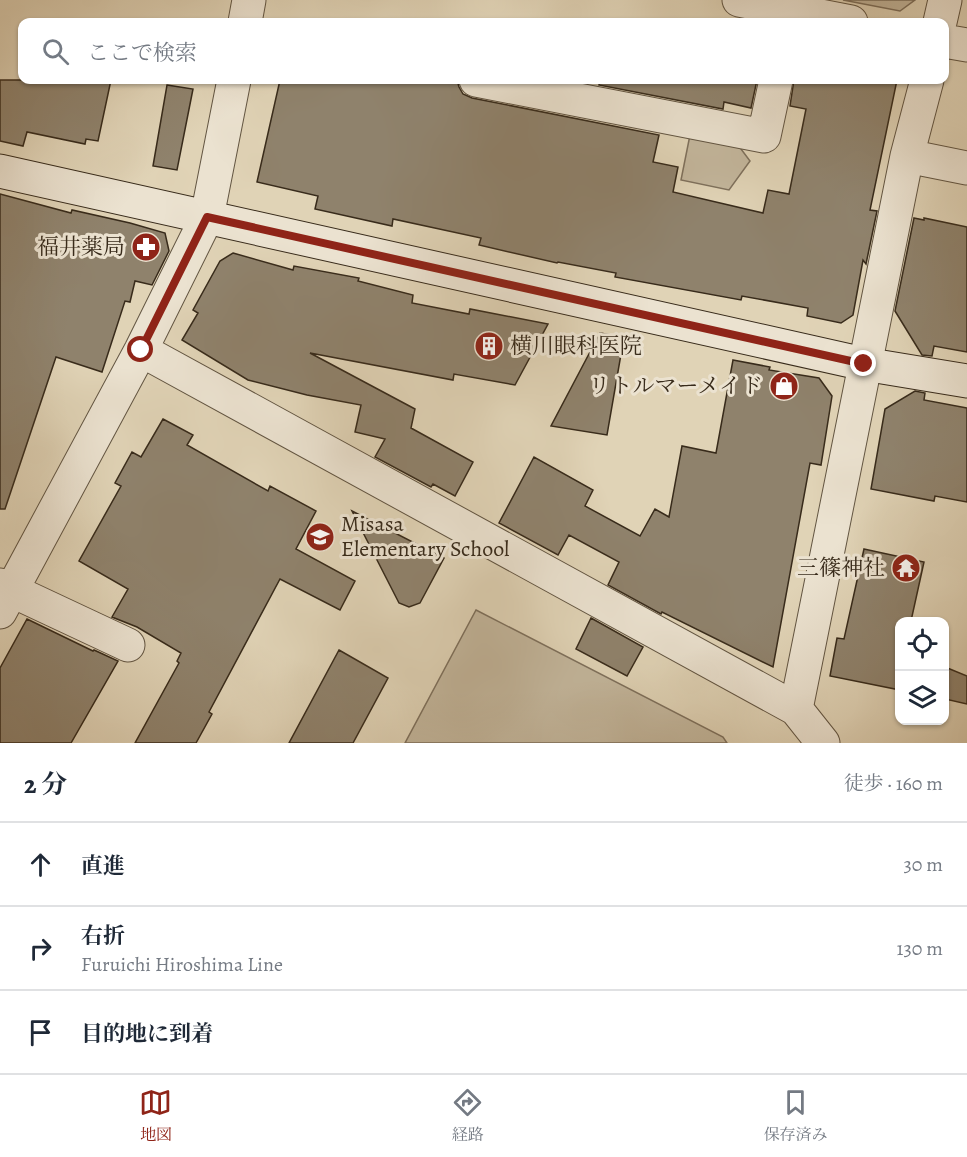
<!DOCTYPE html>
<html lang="ja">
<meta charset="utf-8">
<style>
body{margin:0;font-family:Alegreya,"Noto Serif JP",serif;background:#f6f6f7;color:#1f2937}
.controls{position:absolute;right:18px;bottom:18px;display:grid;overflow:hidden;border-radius:12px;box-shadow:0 2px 4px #0004}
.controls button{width:54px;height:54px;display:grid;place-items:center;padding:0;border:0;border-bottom:2px solid #e0e1e3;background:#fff;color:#1f2937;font:30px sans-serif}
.stop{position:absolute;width:18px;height:18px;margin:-14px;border:4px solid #8f2418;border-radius:50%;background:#fff}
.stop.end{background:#8f2418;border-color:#fff;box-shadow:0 2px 6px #0008}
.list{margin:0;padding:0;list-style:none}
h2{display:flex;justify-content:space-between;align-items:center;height:78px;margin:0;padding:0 24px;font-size:26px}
h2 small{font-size:20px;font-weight:400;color:#747a83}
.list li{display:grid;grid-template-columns:39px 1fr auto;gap:18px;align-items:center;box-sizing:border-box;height:84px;padding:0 24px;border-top:2px solid #e0e1e3}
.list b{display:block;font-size:22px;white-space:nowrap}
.list p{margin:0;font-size:20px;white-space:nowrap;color:#747a83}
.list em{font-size:20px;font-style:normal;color:#747a83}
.icon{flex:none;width:33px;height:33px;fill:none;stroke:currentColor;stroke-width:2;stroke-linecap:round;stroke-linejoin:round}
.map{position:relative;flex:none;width:967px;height:743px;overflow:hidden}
.search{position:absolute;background:#fff;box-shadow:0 2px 4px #0004;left:18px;right:18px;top:18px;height:66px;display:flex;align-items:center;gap:15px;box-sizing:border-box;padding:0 21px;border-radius:12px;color:#747a83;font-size:22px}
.sheet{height:330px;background:#fff}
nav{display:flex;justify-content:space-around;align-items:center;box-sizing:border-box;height:84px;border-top:2px solid #e0e1e3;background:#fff;font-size:16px;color:#747a83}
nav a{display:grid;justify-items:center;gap:3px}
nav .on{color:#8f2418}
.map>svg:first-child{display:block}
.green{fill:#c3b69c;stroke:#7e705c;stroke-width:1.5}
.building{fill:#8f826c;stroke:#382b1b;stroke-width:1.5}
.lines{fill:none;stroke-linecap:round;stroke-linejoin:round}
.street-casing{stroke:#625542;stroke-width:35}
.secondary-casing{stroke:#382b1b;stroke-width:35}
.street{stroke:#ebe2d0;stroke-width:33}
.secondary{stroke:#ebe2d0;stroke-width:33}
.route{stroke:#8f2418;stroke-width:8}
.labels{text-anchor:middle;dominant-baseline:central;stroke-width:6;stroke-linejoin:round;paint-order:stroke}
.poi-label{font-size:22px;fill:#382b1b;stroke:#ebe2d0;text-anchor:end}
</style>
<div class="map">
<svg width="967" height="743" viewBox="0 0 967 743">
<rect width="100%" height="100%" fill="#e0d3b6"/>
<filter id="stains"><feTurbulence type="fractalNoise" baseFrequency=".00333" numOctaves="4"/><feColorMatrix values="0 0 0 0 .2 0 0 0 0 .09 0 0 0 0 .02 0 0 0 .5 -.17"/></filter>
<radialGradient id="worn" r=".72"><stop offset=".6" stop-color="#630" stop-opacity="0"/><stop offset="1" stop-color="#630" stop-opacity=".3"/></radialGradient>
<path class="green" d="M843 0H915L900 11Z
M690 135 738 145 750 161 729 190 681 180Z
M476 610 723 737 727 743H405Z"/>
<path class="building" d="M0 80H111L98 141 86 139 85 144 27 132 23 146 0 141Z
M280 80H457L459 87 463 94 472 98 659 135 653 162 678 167 673 192 763 213 768 190 789 194 806 109 790 106 794 80H897L870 210 877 211 866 264 863 260 853 315 841 323 807 316 808 308 742 296 741 300 615 277 616 273 558 262 557 263 479 245 481 238 393 219 392 226 315 209 318 196 257 182Z
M600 80H757L751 108 724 102 723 109 599 85Z
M167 85 193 89 177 170 153 166Z
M0 194 71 213 72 210 130 223 165 233 169 251 152 285 135 281 130 302 125 301 102 372 56 357 5 509H0Z
M914 218 924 220V218L967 227V352L934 346 932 356 922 355 895 311Z
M233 253 293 270 294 266 359 278 358 281 413 295 412 303 469 314 470 309 548 324 515 385 454 374 453 380 310 353 415 409 411 428 473 462 455 496 433 484 431 487 375 457 385 439 355 432 361 405 307 395 248 380 182 340 198 313 193 310 220 261Z
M600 333 624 337 607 435 551 426Z
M733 360 770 367 769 370 819 378 832 396 821 465 810 463 773 667 662 612 661 614 608 585 619 562 569 535 558 555 499 523 534 457 593 490 585 506 640 536 655 509 669 517 682 446 716 453Z
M915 391 925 393 924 400 967 408V502L935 496 934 501 871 489 885 409Z
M163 419 193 435 187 445 268 491 270 486 316 511 296 549 355 581 340 610 280 579 209 712 212 714 196 743H135L179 663 177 661 181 653 137 627 112 617 128 589 79 561 121 486 115 483 132 452 141 457Z
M352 511 444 558 420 603 409 607 399 603Z
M864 549 924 562 911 621H900V690L830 676 837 638 844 639Z
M591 618 643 647 627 676 576 649Z
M27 619 93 651 94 650 118 661 71 743H0V668Z
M339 650 388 678 353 743H289Z
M945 667 967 676V704L945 699Z"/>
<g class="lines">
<g class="street-casing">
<path id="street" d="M739 0 851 22
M245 22 249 0
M940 22 945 0
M944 41 967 45
M476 80 764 136 776 80
M907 156 967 168
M141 350 796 709 823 743
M0 585 128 645
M0 612 141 350 207 217 234 80
M796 709 907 156 927 80"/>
</g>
<g class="secondary-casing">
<path id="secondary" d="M0 171 864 364 967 381"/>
</g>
<use href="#street" class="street"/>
<use href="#secondary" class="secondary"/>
</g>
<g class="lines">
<path class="route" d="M141 350 207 217 864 364"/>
</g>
<defs>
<g id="pharmacy-disc" transform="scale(1.5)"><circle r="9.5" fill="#8f2418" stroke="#ebe2d0"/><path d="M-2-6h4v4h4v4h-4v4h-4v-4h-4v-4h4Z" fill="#fff"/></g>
<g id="building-disc" transform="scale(1.5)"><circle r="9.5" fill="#8f2418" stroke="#ebe2d0"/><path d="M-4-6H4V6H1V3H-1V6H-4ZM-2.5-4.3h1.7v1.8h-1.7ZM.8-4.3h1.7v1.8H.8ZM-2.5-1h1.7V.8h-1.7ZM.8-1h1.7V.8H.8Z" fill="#fff"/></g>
<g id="shop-disc" transform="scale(1.5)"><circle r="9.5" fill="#8f2418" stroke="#ebe2d0"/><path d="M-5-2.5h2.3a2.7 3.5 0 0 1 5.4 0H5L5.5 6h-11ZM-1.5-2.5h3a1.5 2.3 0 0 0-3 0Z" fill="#fff"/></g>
<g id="school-disc" transform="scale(1.5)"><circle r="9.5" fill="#8f2418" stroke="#ebe2d0"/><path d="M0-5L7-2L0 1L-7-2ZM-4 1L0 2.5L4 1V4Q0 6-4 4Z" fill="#fff"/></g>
<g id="temple-disc" transform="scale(1.5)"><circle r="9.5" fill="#8f2418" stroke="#ebe2d0"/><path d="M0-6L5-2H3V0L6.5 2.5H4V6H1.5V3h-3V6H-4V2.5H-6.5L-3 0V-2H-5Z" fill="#fff"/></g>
</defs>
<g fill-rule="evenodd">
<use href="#pharmacy-disc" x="146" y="247"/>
<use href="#building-disc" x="489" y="346"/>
<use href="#shop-disc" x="784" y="386"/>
<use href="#school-disc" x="320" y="537"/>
<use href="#temple-disc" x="906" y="568"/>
</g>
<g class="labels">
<g class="poi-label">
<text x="125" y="247">福井薬局</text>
<text x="510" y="346" text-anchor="start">横川眼科医院</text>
<text x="763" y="386">リトルマーメイド</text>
<text x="341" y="524" text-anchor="start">Misasa<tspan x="341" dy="25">Elementary School</tspan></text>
<text x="885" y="568">三篠神社</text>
</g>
</g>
<rect width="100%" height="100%" filter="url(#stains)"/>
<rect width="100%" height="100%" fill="url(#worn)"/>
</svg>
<div class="controls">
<button><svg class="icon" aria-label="locate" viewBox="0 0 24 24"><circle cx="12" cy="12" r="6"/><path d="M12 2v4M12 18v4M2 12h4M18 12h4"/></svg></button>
<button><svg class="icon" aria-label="layers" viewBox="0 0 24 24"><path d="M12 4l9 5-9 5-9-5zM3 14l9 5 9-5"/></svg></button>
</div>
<div class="stop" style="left:141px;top:350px"></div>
<div class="stop end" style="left:864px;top:364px"></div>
<div class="search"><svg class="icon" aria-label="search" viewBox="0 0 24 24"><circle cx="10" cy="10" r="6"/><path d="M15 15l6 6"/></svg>ここで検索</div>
</div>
<section class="sheet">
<h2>2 分<small>徒歩 · 160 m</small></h2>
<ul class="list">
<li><svg class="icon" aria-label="ahead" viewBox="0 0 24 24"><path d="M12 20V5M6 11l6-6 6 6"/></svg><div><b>直進</b></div><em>30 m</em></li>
<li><svg class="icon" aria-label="right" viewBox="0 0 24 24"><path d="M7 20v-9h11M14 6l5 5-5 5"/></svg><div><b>右折</b><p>Furuichi Hiroshima Line</p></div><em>130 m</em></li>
<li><svg class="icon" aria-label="arrive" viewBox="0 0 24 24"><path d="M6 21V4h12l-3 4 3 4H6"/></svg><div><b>目的地に到着</b></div></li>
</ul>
</section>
<nav>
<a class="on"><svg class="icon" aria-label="map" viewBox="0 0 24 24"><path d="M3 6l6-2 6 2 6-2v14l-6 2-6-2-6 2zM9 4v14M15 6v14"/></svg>地図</a>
<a><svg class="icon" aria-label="directions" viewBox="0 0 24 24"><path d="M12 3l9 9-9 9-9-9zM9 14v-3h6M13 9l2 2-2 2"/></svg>経路</a>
<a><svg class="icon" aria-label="saved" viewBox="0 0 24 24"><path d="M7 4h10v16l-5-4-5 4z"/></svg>保存済み</a>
</nav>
